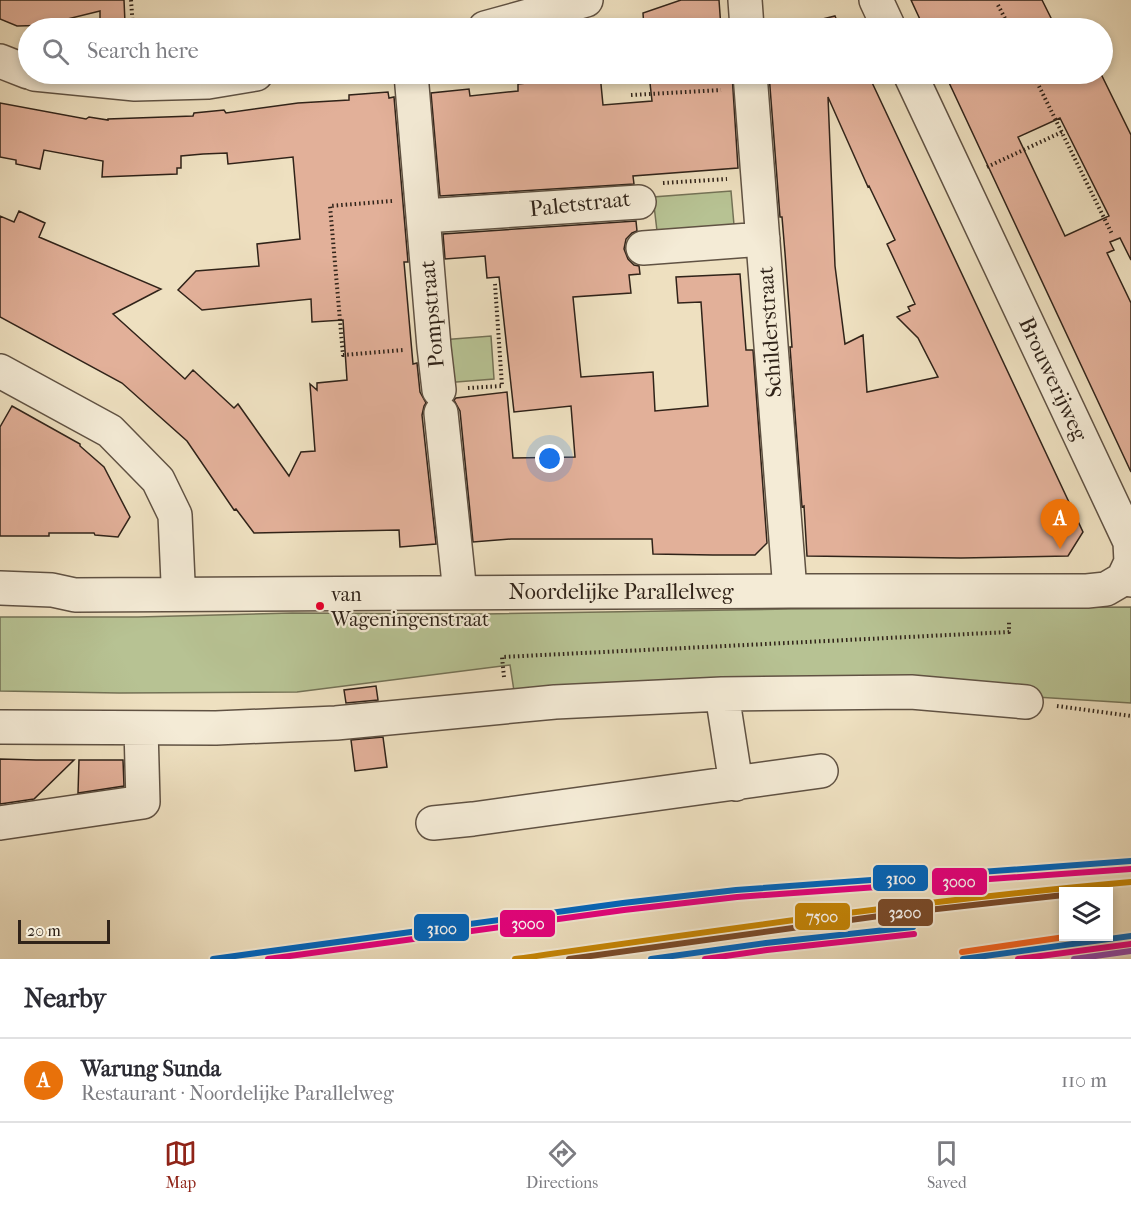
<!DOCTYPE html>
<meta charset="utf-8">
<style>
body{margin:0;font-family:"IM FELL French Canon",serif;background:#f2f2f3;color:#2b2b33}
.controls{position:absolute;right:18px;bottom:18px;display:grid;overflow:hidden;border-radius:0px;box-shadow:0 3px 9px #0003}
.controls button{width:54px;height:54px;display:grid;place-items:center;padding:0;border:0;border-bottom:2px solid #e1e1e2;background:#fff;color:#2b2b33;font:30px sans-serif}
.scale{position:absolute;left:18px;bottom:15px;width:92px;box-sizing:border-box;padding-left:6px;border:3px solid #302319;border-top:0;font-size:16px;line-height:21px;white-space:nowrap;color:#302319;-webkit-text-stroke:4px #f4ebd6;paint-order:stroke}
.you{position:absolute;left:550px;top:459px;width:21px;height:21px;margin:-15px;border:4px solid #fff;border-radius:50%;background:#1a73e8;box-shadow:0 0 0 9px #1a73e833}
.badge{display:grid;place-items:center;width:39px;height:39px;border-radius:50%;background:#8f2418;color:#fff;font-size:20px;font-weight:700}
.pin{position:absolute;translate:-50% -50px;filter:drop-shadow(0 2px 3px #0008)}
.pin::after{content:'';position:absolute;top:32px;width:21px;height:18px;background:inherit;clip-path:polygon(0 0,100% 0,50% 100%)}
.list{margin:0;padding:0;list-style:none}
h2{display:flex;justify-content:space-between;align-items:center;height:78px;margin:0;padding:0 24px;font-size:26px}
h2 small{font-size:20px;font-weight:400;color:#7c7c81}
.list li{display:grid;grid-template-columns:39px 1fr auto;gap:18px;align-items:center;box-sizing:border-box;height:84px;padding:0 24px;border-top:2px solid #e1e1e2}
.list b{display:block;font-size:22px;white-space:nowrap}
.list p{margin:0;font-size:20px;white-space:nowrap;color:#7c7c81}
.list em{font-size:20px;font-style:normal;color:#7c7c81}
.icon{flex:none;width:33px;height:33px;fill:none;stroke:currentColor;stroke-width:2;stroke-linecap:round;stroke-linejoin:round}
.map{position:relative;flex:none;width:1131px;height:959px;overflow:hidden}
.search{position:absolute;background:#fff;box-shadow:0 3px 9px #0003;left:18px;right:18px;top:18px;height:66px;display:flex;align-items:center;gap:15px;box-sizing:border-box;padding:0 21px;border-radius:33px;color:#7c7c81;font-size:22px}
.sheet{height:162px;background:#fff}
nav{display:flex;justify-content:space-around;align-items:center;box-sizing:border-box;height:84px;border-top:2px solid #e1e1e2;background:#fff;font-size:16px;color:#7c7c81}
nav a{display:grid;justify-items:center;gap:3px}
nav .on{color:#8f2418}
.map>svg:first-child{display:block}
.green{fill:#b7c293;stroke:#747256;stroke-width:1.5}
.building{fill:#e2b099;stroke:#302319;stroke-width:1.5;fill-rule:evenodd}
.lines{fill:none;stroke-linecap:round;stroke-linejoin:round}
.minor-casing{stroke:#605243;stroke-width:36}
.path{stroke:#302319;stroke-width:4;stroke-dasharray:1.5 3;stroke-linecap:butt}
.minor{stroke:#f4ebd6;stroke-width:33}
.rail-1-casing{stroke:#f4ebd6;stroke-width:10}
.rail-2-casing{stroke:#f4ebd6;stroke-width:10}
.rail-3-casing{stroke:#f4ebd6;stroke-width:10}
.rail-4-casing{stroke:#f4ebd6;stroke-width:10}
.rail-5-casing{stroke:#f4ebd6;stroke-width:10}
.rail-6-casing{stroke:#f4ebd6;stroke-width:10}
.rail-1{stroke:#0065bd;stroke-width:6}
.rail-2{stroke:#e5007d;stroke-width:6}
.rail-3{stroke:#c58506;stroke-width:6}
.rail-4{stroke:#7a4b2a;stroke-width:6}
.rail-5{stroke:#f26522;stroke-width:6}
.rail-6{stroke:#8e44ad;stroke-width:6}
.bus-dot{fill:#e4002b;stroke:#f4ebd6;stroke-width:2}
.labels{text-anchor:middle;dominant-baseline:central;stroke-width:4.5;stroke-linejoin:round;paint-order:stroke}
.bus-label{font-size:20px;fill:#302319;stroke:#f4ebd6;text-anchor:start}
.street-label{font-size:22px;fill:#302319;stroke:#f4ebd6}
.line-badge{stroke:#f4ebd6;stroke-width:2}
.badge-label{font-size:16px;text-anchor:middle;font-weight:bold;fill:#fff}
</style>
<div class="map">
<svg width="1131" height="959" viewBox="0 0 1131 959">
<rect width="100%" height="100%" fill="#eee0c0"/>
<filter id="stains"><feTurbulence type="fractalNoise" baseFrequency=".00333" numOctaves="4"/><feColorMatrix values="0 0 0 0 .2 0 0 0 0 .09 0 0 0 0 .02 0 0 0 .5 -.17"/></filter>
<radialGradient id="worn" r=".72"><stop offset=".6" stop-color="#630" stop-opacity="0"/><stop offset="1" stop-color="#630" stop-opacity=".3"/></radialGradient>
<path class="green" d="M731 191 734 225 657 231 653 197Z
M491 336 494 379 444 383 441 340Z
M1131 607V703L925 690 514 691 510 665 297 692 119 693 0 691V617H138L292 613 485 614 790 609Z"/>
<path class="building" d="M0 0H124L125 23 100 24V11L55 22V25L17 26 0 19Z
M681 0H719L721 28H644L643 13Z
M911 0H1042L1056 28H924Z
M835 16 840 28H786Z
M542 74H600L603 105 652 101 649 74H732L738 168 633 176 634 184 440 196 431 93 469 89 470 96 518 91V84L543 81Z
M769 74H868L1083 532 1068 556 961 558 807 556 804 506 802 507 790 347H792L785 253 782 217H780ZM828 97 868 187 869 186 895 240 887 244 915 304 908 307 910 311 897 317 918 338 938 377 867 392 863 335 845 344 835 266Z
M945 74H1101L1131 135V260L1120 238 1110 242 1114 250 1107 253 1131 303V472ZM1060 118 1109 216 1065 236 1018 137Z
M388 92 389 98 394 97 408 262H404L413 364 417 363 420 392 426 403 424 406 422 415 436 544 400 547 399 530 254 533 236 509 234 510 187 441 122 383 0 317V216L14 222 19 211 45 223 39 237 161 289 113 314 185 379 193 370 234 408 238 404 289 476 301 452 315 451 310 384 317 390V383L347 380 343 320 312 322 311 299 202 310 178 290 196 271 259 266 257 244 300 239 293 157 228 164 227 153 203 154 181 156V168H177V174L102 177 103 161 44 150 40 169 16 164V160L0 157V103L86 119 89 117 108 120V119L193 116 194 113 224 110 226 113 298 103 349 100V95Z
M636 221 637 231 632 233 626 239 624 249 628 259 634 265 639 266 640 274 629 275 631 293 573 297 581 377 653 372 655 411 708 406 701 302 678 303 676 277 740 274 746 350H753L767 543 755 555H713L653 554 652 539H511L473 542 460 411 454 400 456 398 507 392 513 458 575 457 571 406 514 412 499 277 487 278 485 256 445 259 443 234Z
M12 406 80 444V446L104 467 130 517 118 537 95 535 94 533H49V536H0V427Z
M376 686 378 700 346 703 344 690Z
M383 737 387 767 355 771 351 740Z
M0 759 36 760H74L34 799 0 804Z
M79 760H123L124 786 78 793Z"/>
<g class="lines">
<g class="minor-casing">
<path id="minor" d="M745 0 747 28
M876 0 889 28
M485 28 586 0
M0 61 28 72
M34 74 135 84 208 82 256 74
M411 74 434 347 439 390
M750 74 790 591
M910 74 1130 542 1131 562 1123 579
M424 216 639 202
M643 248 763 239
M0 371 110 431 158 480 175 515 178 582 183 594
M441 413 460 593
M0 588 52 590 75 595 790 591H1087L1106 589 1123 579 1131 580
M722 694 911 692 1026 702
M0 727 216 728 336 723 555 702 722 694 736 784
M0 823 143 802 141 728
M433 823 473 819 821 771"/>
</g>
<path class="path" d="M131 0 133 28
M998 5 1010 28
M1033 74 1112 234
M631 95 721 90
M987 167 1062 132
M663 183 727 179
M392 201 330 206 343 355 403 350
M468 388 502 386 495 284
M504 677 502 657 1009 632V621
M1057 706 1131 716"/>
<use href="#minor" class="minor"/>
<g class="rail-1-casing">
<path id="rail-1" d="M213 959 623 903 736 890 1131 861
M651 959 766 943 913 927
M963 959 1131 936"/>
</g>
<g class="rail-2-casing">
<path id="rail-2" d="M268 959 624 910 737 897 1131 869
M705 959 767 950 914 934
M1018 959 1131 944"/>
</g>
<g class="rail-3-casing">
<path id="rail-3" d="M515 959C720 930 925 900 1131 882"/>
</g>
<g class="rail-4-casing">
<path id="rail-4" d="M569 959 901 913 1064 895"/>
</g>
<g class="rail-5-casing">
<path id="rail-5" d="M962 952 1072 936"/>
</g>
<g class="rail-6-casing">
<path id="rail-6" d="M1074 959 1131 951"/>
</g>
<use href="#rail-1" class="rail-1"/>
<use href="#rail-2" class="rail-2"/>
<use href="#rail-3" class="rail-3"/>
<use href="#rail-4" class="rail-4"/>
<use href="#rail-5" class="rail-5"/>
<use href="#rail-6" class="rail-6"/>
</g>
<circle class="bus-dot" cx="320" cy="606" r="5"/>
<g class="labels">
<g class="bus-label">
<text x="331" y="594">van<tspan x="331" dy="25">Wageningenstraat</tspan></text>
</g>
<g class="street-label">
<text transform="translate(580 204) rotate(-6)">Paletstraat</text>
<text transform="translate(432 314) rotate(-95)">Pompstraat</text>
<text transform="translate(770 332) rotate(-94)">Schilderstraat</text>
<text transform="translate(1053 379) rotate(65)">Brouwerijweg</text>
<text x="621" y="592">Noordelijke Parallelweg</text>
</g>
</g>
<g class="line-badge">
<rect x="872" y="864" width="57" height="28" rx="6" fill="#0065bd"/>
<rect x="931" y="867" width="57" height="29" rx="6" fill="#e5007d"/>
<rect x="877" y="898" width="57" height="29" rx="6" fill="#7a4b2a"/>
<rect x="794" y="902" width="57" height="29" rx="6" fill="#c58506"/>
<rect x="499" y="909" width="57" height="29" rx="6" fill="#e5007d"/>
<rect x="413" y="913" width="57" height="29" rx="6" fill="#0065bd"/>
</g>
<g class="badge-label">
<text x="901" y="884">3100</text>
<text x="959" y="887">3000</text>
<text x="905" y="918">3200</text>
<text x="822" y="922">7500</text>
<text x="528" y="929">3000</text>
<text x="442" y="934">3100</text>
</g>
<rect width="100%" height="100%" filter="url(#stains)"/>
<rect width="100%" height="100%" fill="url(#worn)"/>
</svg>
<div class="controls">
<button><svg class="icon" aria-label="layers" viewBox="0 0 24 24"><path d="M12 4l9 5-9 5-9-5zM3 14l9 5 9-5"/></svg></button>
</div>
<div class="scale">20 m</div>
<div class="you"></div>
<div class="pin badge" style="left:1060px;top:549px;background:#e8710a">A</div>
<div class="search"><svg class="icon" aria-label="search" viewBox="0 0 24 24"><circle cx="10" cy="10" r="6"/><path d="M15 15l6 6"/></svg>Search here</div>
</div>
<section class="sheet">
<h2>Nearby<small></small></h2>
<ul class="list">
<li><span class="badge" style="background:#e8710a">A</span><div><b>Warung Sunda</b><p>Restaurant · Noordelijke Parallelweg</p></div><em>110 m</em></li>
</ul>
</section>
<nav>
<a class="on"><svg class="icon" aria-label="map" viewBox="0 0 24 24"><path d="M3 6l6-2 6 2 6-2v14l-6 2-6-2-6 2zM9 4v14M15 6v14"/></svg>Map</a>
<a><svg class="icon" aria-label="directions" viewBox="0 0 24 24"><path d="M12 3l9 9-9 9-9-9zM9 14v-3h6M13 9l2 2-2 2"/></svg>Directions</a>
<a><svg class="icon" aria-label="saved" viewBox="0 0 24 24"><path d="M7 4h10v16l-5-4-5 4z"/></svg>Saved</a>
</nav>
